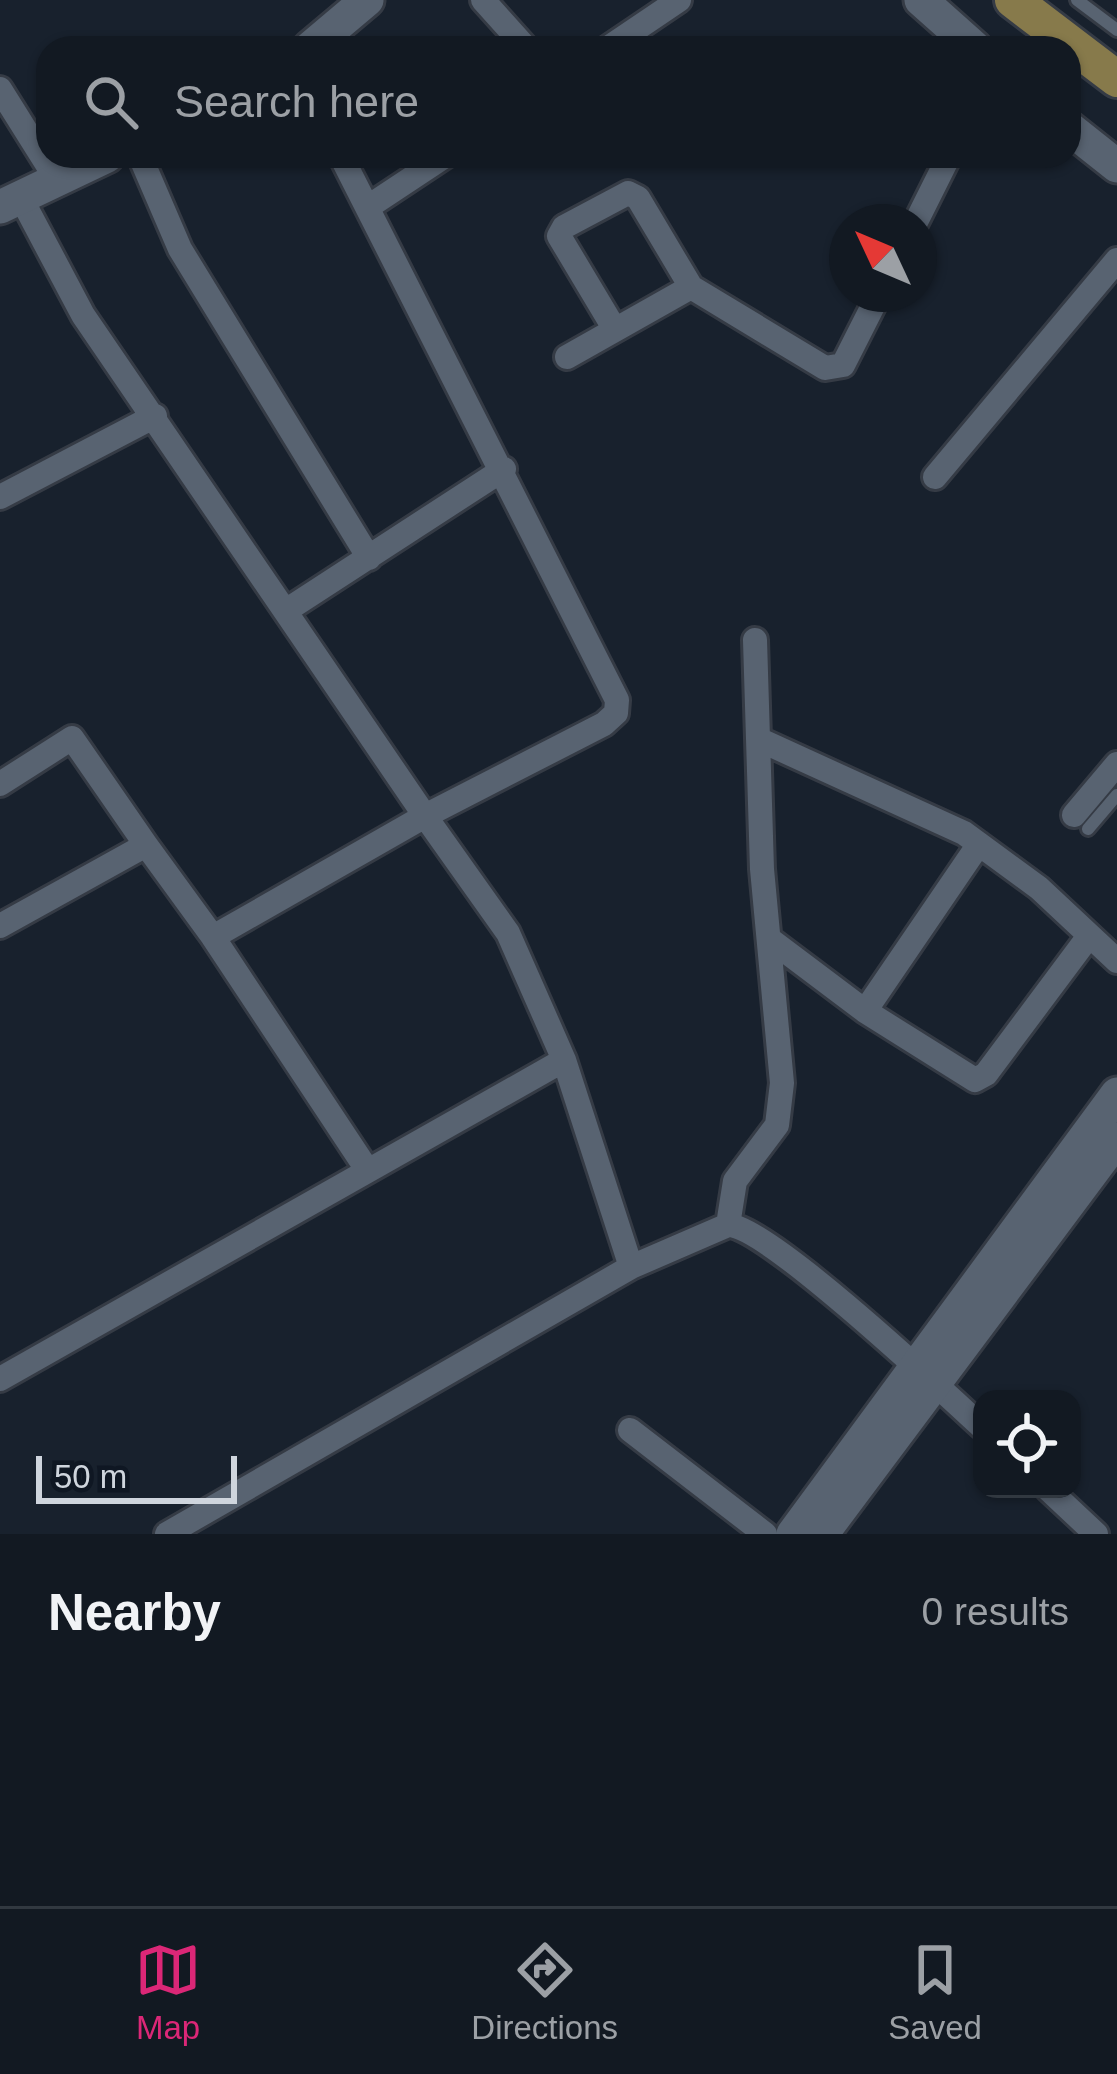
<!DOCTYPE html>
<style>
body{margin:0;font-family:Helvetica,sans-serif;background:#1f262f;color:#f1f3f6}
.controls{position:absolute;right:36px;bottom:36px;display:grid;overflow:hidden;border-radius:24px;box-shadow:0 3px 9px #0004}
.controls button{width:108px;height:108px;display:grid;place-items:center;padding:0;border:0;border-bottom:3px solid #313840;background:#121922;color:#f1f3f6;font:60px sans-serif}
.compass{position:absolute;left:829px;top:204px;width:108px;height:108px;border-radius:50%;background:#121922;box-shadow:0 3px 9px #0004;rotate:314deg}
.scale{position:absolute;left:36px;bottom:30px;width:201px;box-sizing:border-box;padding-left:12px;border:6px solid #cfd5dd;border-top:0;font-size:33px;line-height:42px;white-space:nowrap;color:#cfd5dd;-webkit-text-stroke:9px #0f1723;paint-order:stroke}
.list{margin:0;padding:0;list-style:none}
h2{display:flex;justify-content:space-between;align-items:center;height:156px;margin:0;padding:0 48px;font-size:51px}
h2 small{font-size:39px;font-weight:400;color:#9ca0a5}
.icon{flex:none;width:66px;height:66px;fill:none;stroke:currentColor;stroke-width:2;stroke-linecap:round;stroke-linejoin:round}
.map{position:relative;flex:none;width:1117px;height:1534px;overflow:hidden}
.search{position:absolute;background:#121922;box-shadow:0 3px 9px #0004;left:36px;right:36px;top:36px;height:132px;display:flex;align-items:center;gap:30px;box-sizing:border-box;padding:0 42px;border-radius:36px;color:#9ca0a5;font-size:45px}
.sheet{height:372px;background:#121922}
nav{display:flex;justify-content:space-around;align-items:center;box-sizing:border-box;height:168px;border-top:3px solid #313840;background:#121922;font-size:33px;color:#9ca0a5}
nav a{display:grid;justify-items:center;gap:6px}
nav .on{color:#db2777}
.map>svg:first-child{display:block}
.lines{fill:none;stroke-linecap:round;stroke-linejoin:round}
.lane-casing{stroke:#353b45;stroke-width:18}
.street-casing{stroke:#353b45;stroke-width:30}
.secondary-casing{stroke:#353b45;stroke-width:39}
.primary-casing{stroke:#353b45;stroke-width:42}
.lane{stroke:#586371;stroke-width:12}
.street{stroke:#586371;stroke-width:24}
.secondary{stroke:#586371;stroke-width:33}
.primary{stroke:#877a4b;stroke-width:36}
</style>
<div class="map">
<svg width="1117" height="1534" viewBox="0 0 1117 1534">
<rect width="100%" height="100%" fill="#18212d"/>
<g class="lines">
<g class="lane-casing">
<path id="lane" d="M1077 0 1117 30
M1088 829 1117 795"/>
</g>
<g class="street-casing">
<path id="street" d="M483 0 526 48
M608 48 679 0
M0 89 55 177
M140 156 180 249 369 558
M20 196 83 315 425 816 604 724 616 713 617 700 341 156
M368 207 445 156
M916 222 949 156
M614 328 559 236 564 227 628 193 638 198 691 287 825 368 843 365 879 294
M567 357 691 287
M935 477 1117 260
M0 497 155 416
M287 610 504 469
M760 740 964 833 1039 888 1117 961
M0 784 72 738 146 845
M1074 815 1117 764
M0 926 146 845 213 937 425 816 508 933 564 1060 631 1267
M213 937 366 1168
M772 941 865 1011 975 1080 986 1074 1089 936
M865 1011 979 844
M728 1225 735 1181 777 1125 782 1083 762 869 755 640
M0 1379 564 1060
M630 1430 765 1534
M1048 1489 1096 1534
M167 1534 631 1267 728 1225C767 1226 944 1392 982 1427"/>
</g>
<g class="secondary-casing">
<path id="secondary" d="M921 0 975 48
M310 48 367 0
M1069 128 1117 166
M0 207 107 156
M793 1534 1117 1094
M822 1534 1117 1139"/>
</g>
<g class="primary-casing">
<path id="primary" d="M1013 0 1117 79"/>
</g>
<use href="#lane" class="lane"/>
<use href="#street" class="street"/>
<use href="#secondary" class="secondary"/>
<use href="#primary" class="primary"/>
</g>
</svg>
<div class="controls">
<button><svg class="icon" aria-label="locate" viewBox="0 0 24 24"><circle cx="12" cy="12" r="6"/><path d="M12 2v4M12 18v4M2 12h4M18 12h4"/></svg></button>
</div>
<svg class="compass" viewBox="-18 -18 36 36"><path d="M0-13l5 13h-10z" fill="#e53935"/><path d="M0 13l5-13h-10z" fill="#9ca0a5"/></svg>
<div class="scale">50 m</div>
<div class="search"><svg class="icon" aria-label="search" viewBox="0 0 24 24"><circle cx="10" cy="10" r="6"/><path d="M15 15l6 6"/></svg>Search here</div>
</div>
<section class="sheet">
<h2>Nearby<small>0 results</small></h2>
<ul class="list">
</ul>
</section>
<nav>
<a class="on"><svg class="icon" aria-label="map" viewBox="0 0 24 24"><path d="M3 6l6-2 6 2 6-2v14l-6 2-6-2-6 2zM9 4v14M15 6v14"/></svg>Map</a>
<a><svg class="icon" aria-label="directions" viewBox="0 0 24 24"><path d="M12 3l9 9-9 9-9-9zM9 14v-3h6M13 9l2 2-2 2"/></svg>Directions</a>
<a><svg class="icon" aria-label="saved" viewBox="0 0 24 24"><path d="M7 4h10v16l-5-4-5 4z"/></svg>Saved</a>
</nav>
